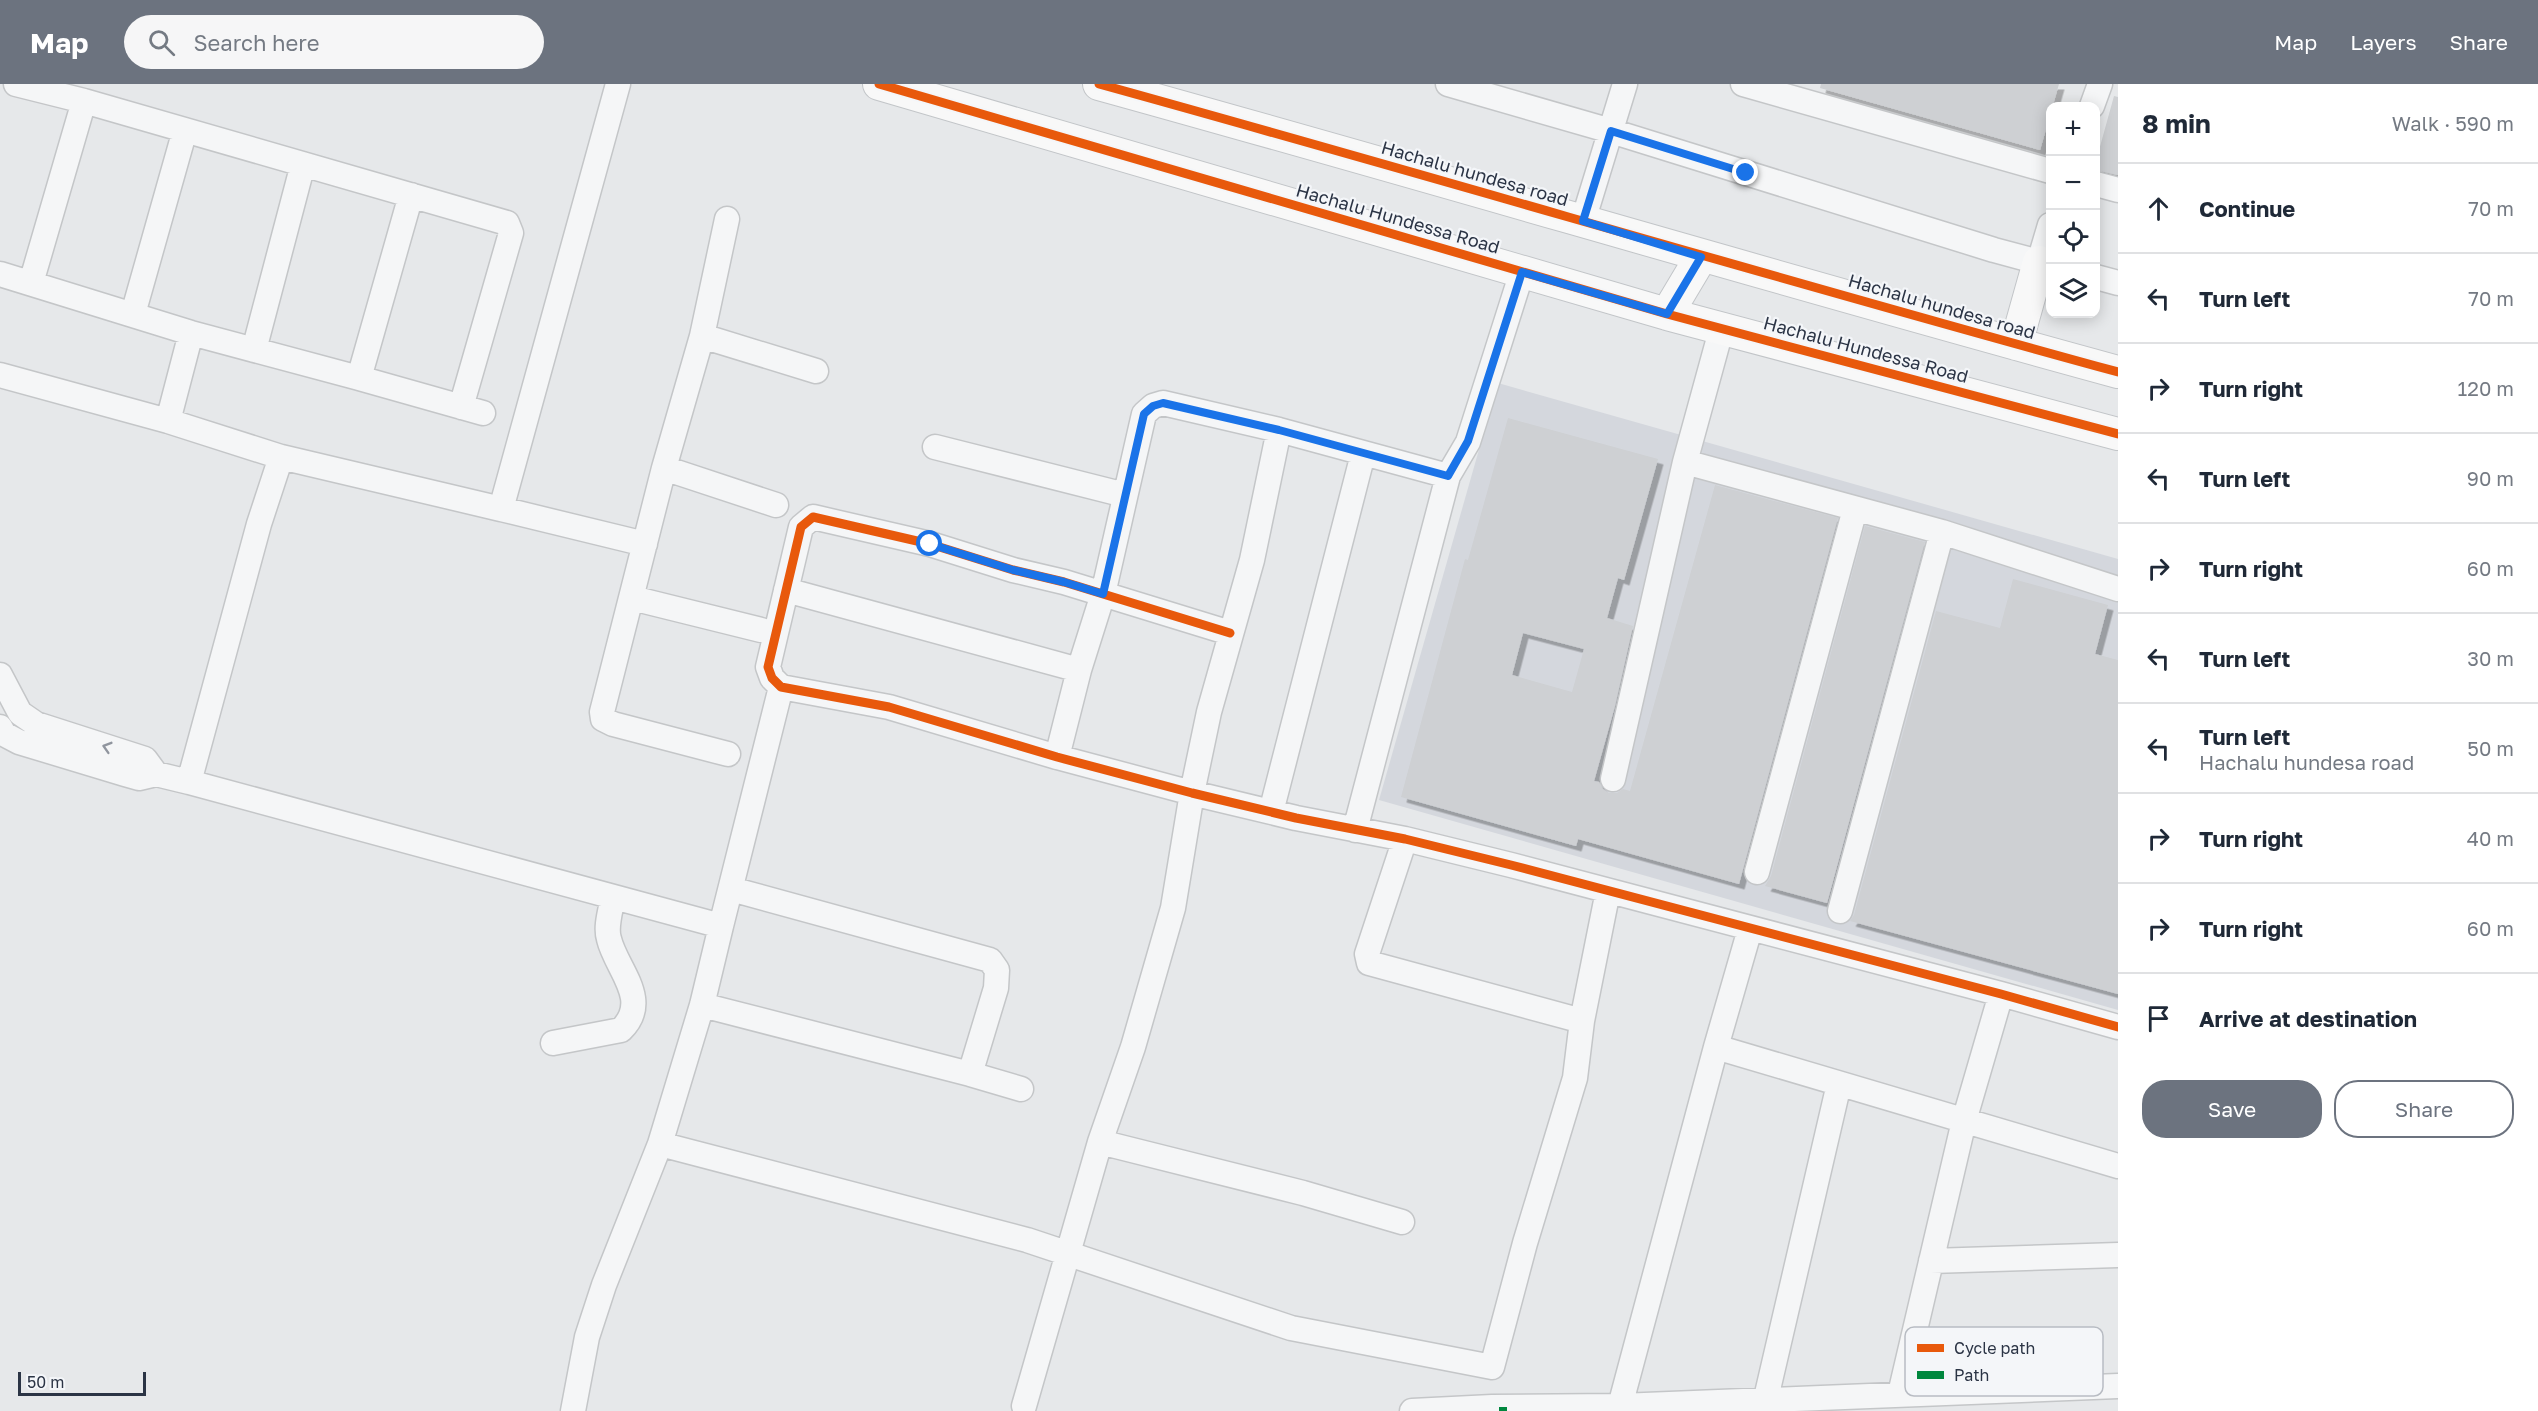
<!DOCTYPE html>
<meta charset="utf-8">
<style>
body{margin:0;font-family:"Golos Text",sans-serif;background:#f6f6f7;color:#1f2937}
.controls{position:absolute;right:18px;top:18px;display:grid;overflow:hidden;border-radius:12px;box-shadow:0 3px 15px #0003}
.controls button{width:54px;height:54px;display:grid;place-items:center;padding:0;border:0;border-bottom:2px solid #e0e1e3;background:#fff;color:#1f2937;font:30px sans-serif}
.scale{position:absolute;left:18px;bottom:15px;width:128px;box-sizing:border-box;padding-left:6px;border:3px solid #2b3445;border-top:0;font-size:16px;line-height:21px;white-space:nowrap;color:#2b3445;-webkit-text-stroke:4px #f4f6f9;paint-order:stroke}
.stop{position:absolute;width:18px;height:18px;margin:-14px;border:4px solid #1a73e8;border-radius:50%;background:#fff}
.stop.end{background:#1a73e8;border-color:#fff;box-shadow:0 2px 6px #0008}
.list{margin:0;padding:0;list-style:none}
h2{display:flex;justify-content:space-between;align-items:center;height:78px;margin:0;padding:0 24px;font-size:26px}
h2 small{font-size:20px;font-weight:400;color:#747a83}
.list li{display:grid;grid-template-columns:39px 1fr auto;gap:18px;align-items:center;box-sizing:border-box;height:90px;padding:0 24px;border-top:2px solid #e0e1e3}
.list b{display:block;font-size:22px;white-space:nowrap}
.list p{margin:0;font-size:20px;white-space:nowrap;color:#747a83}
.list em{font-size:20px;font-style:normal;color:#747a83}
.actions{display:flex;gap:12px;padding:18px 24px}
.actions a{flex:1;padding:14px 0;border:2px solid #6c737f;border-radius:24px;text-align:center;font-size:21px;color:#6c737f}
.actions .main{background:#6c737f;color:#fff}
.icon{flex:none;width:33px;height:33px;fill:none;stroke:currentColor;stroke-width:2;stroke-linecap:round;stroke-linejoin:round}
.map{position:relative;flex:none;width:2118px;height:1327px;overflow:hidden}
header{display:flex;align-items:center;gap:36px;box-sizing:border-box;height:84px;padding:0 30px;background:#6c737f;color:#fff}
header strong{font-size:28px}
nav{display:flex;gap:33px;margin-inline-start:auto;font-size:21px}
.search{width:420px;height:54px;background:#f6f6f7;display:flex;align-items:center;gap:15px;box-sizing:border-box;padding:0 21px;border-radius:33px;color:#747a83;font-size:22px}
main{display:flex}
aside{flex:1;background:#fff}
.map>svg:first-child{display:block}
.built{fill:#d4d7dd}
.building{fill:#ced0d3;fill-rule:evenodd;filter:url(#shadow)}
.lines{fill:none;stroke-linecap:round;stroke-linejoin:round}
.minor-casing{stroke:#c4c6c8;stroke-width:27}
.major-casing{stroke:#c2c5c8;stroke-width:34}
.minor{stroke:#f5f6f7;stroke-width:24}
.major{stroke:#f8f8f8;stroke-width:32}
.quiet{stroke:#00873e;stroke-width:8;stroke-dasharray:15 8;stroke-linecap:butt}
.cycleway-casing{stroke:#f4f6f9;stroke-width:13}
.cycleway{stroke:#e8590c;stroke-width:9}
.oneway{stroke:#90959e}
.route{stroke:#1a73e8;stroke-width:8}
.labels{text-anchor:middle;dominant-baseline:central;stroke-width:4.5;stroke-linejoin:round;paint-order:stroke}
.street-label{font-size:18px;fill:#2b3445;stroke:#f4f6f9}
.key{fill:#f4f6f9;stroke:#b8bcc3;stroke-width:1.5}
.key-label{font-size:16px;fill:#2b3445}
</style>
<header>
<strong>Map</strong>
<div class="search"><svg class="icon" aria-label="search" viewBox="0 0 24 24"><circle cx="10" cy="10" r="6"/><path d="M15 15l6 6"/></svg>Search here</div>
<nav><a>Map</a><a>Layers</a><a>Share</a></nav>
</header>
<main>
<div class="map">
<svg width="2118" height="1327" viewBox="0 0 2118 1327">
<defs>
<filter id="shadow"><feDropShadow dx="5.5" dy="5.5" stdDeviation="0" flood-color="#0004"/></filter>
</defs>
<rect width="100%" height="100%" fill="#e6e8ea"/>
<path class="built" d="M1498 299 2118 475V926L1379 716Z"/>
<path class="building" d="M1821 0H2059L2040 66 1820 4Z
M2114 12 2118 13V91L2096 86V77Z
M1508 334 1658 375 1624 496 1618 494 1607 534 1633 542 1615 622 1594 697 1599 698 1603 705 1609 709H1617L1623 705 1630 707 1715 401 1838 434 1739 800 1578 755 1576 762 1401 713 1465 475 1468 476ZM1523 549 1584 565 1572 608 1512 591Z
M1865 442 1925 458 1827 819 1765 802 1771 792Z
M2013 495 2108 521 2095 570 2118 576V910L1850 837 1854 831 1936 527 2000 544Z"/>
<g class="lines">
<g class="minor-casing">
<path id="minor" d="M16 0 84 17 507 139 511 149 461 323
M1448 0 1611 47 1994 166 2050 181
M1743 0 2050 87
M2092 22 2100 0
M2096 100 2118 106
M727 135 702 252 664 384 602 628 603 635 613 640 728 670
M1583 137 1625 0
M2039 178 2050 141
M0 190 191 249 359 294 411 111
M2096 193 2118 199
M31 199 84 17
M133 230 185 46
M702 252 816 287
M254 266 303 80
M0 291 168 337 281 373 501 425 618 0
M359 294 483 329
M168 337 191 249
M935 363 1125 411
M1685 378 1722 243
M664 384 776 421
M501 425 645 460
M786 506 1079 586
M632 514 761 546
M1230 549 1064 498 1013 486 930 460 813 433 801 443 768 583 772 594 781 603 889 623 1057 673 1192 709 1296 734 1405 755 1511 781 2001 910 2118 943
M0 591 20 629 36 640 145 675 156 690
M0 643 4 650 19 658 125 690 139 694 156 690 189 698 721 842 781 603
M1057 673 1079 586 1103 510 1144 330 1153 322 1163 319 1279 346 1448 392
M1613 695 1685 378 1942 448 2118 505
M189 698 259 440 281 373
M1271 728 1363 370
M1355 746 1448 392 1468 358 1522 188
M1405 755 1367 870 1369 879 1582 937
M1757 788 1855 425
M1840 827 1942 448
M702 921 970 990 996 904 997 886 990 876 731 805
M553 959 621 946C652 916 616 885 609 855 605 843 611 825 613 813
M1716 963 2118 1082
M970 990 1021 1005
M1100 1058 1303 1109 1402 1138
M660 1060 1027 1156 1291 1244 1492 1283 1525 1159 1575 994 1582 937 1608 807
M1931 1177 2118 1171
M1900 1310 1964 1037 2001 910
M1024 1322 1100 1058 1133 963 1173 824 1192 709 1209 628 1252 476 1279 346
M1620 1322 1716 963 1750 845
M573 1327 587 1253 604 1201 660 1060 702 921 721 842
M1412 1327 1492 1323 1620 1322 2118 1302
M1763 1327 1839 1000"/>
</g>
<g class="major-casing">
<path id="major" d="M879 0 1667 230 2118 350
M1099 0C1439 94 1777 195 2118 288
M1667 230 1701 173
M2016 260 2039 178"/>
</g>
<use href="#minor" class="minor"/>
<use href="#major" class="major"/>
<path class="quiet" d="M1503 1323V1327"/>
<g class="cycleway-casing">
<path id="cycleway" d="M879 0 1667 230 2118 350
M1099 0C1439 94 1777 195 2118 288
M1230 549 1064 498 1013 486 930 460 813 433 801 443 768 583 772 594 781 603 889 623 1057 673 1192 709 1296 734 1405 755 1511 781 2001 910 2118 943"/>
</g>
<use href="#cycleway" class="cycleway"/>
</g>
<defs><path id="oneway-chevron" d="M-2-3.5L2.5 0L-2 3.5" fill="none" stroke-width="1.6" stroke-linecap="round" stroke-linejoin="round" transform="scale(1.5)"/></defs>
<use class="oneway" href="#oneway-chevron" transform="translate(107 663) rotate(-163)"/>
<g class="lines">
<path class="route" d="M930 460 1013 486 1064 498 1103 510 1144 330 1153 322 1163 319 1279 346 1448 392 1468 357 1522 188 1667 230 1701 173 1583 137 1611 47 1746 89"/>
</g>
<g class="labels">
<g class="street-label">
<text transform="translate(1475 89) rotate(16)">Hachalu hundesa road</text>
<text transform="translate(1398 134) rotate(16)">Hachalu Hundessa Road</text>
<text transform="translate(1942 222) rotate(16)">Hachalu hundesa road</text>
<text transform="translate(1866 265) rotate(15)">Hachalu Hundessa Road</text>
</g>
</g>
<rect x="1905" y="1243" width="198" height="69" rx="9" class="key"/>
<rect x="1917" y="1260" width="27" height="8" fill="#e8590c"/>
<rect x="1917" y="1287" width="27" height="8" fill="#00873e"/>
<g class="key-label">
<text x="1954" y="1270">Cycle path</text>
<text x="1954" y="1297">Path</text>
</g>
</svg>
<div class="controls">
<button>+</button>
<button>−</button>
<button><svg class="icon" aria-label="locate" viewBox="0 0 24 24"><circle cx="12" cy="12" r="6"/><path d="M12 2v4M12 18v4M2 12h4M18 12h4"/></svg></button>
<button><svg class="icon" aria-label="layers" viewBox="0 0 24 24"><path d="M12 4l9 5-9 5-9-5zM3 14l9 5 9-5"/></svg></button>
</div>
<div class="scale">50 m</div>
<div class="stop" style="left:930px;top:460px"></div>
<div class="stop end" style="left:1746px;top:89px"></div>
</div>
<aside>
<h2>8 min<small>Walk · 590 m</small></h2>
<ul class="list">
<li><svg class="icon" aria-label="ahead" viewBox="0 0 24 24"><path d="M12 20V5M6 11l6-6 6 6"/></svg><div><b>Continue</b></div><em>70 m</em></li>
<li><svg class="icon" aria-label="left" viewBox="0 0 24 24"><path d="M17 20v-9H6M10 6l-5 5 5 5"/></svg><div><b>Turn left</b></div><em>70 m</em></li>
<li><svg class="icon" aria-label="right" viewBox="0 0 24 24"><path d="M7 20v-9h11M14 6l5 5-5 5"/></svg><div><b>Turn right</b></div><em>120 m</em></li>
<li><svg class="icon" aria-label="left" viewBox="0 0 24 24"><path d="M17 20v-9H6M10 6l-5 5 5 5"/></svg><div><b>Turn left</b></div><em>90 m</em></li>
<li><svg class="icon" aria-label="right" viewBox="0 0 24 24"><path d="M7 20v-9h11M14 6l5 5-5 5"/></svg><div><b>Turn right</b></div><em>60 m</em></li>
<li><svg class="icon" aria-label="left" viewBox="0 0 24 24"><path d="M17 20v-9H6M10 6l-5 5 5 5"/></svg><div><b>Turn left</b></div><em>30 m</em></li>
<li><svg class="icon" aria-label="left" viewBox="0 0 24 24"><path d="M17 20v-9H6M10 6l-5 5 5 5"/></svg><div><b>Turn left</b><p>Hachalu hundesa road</p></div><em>50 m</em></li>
<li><svg class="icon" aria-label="right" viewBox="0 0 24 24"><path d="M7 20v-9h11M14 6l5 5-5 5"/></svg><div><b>Turn right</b></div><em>40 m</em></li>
<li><svg class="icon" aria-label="right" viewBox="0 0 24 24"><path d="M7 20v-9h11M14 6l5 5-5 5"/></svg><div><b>Turn right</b></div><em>60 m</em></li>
<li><svg class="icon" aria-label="arrive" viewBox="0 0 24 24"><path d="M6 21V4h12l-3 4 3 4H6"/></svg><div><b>Arrive at destination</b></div></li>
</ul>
<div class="actions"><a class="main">Save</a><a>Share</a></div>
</aside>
</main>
